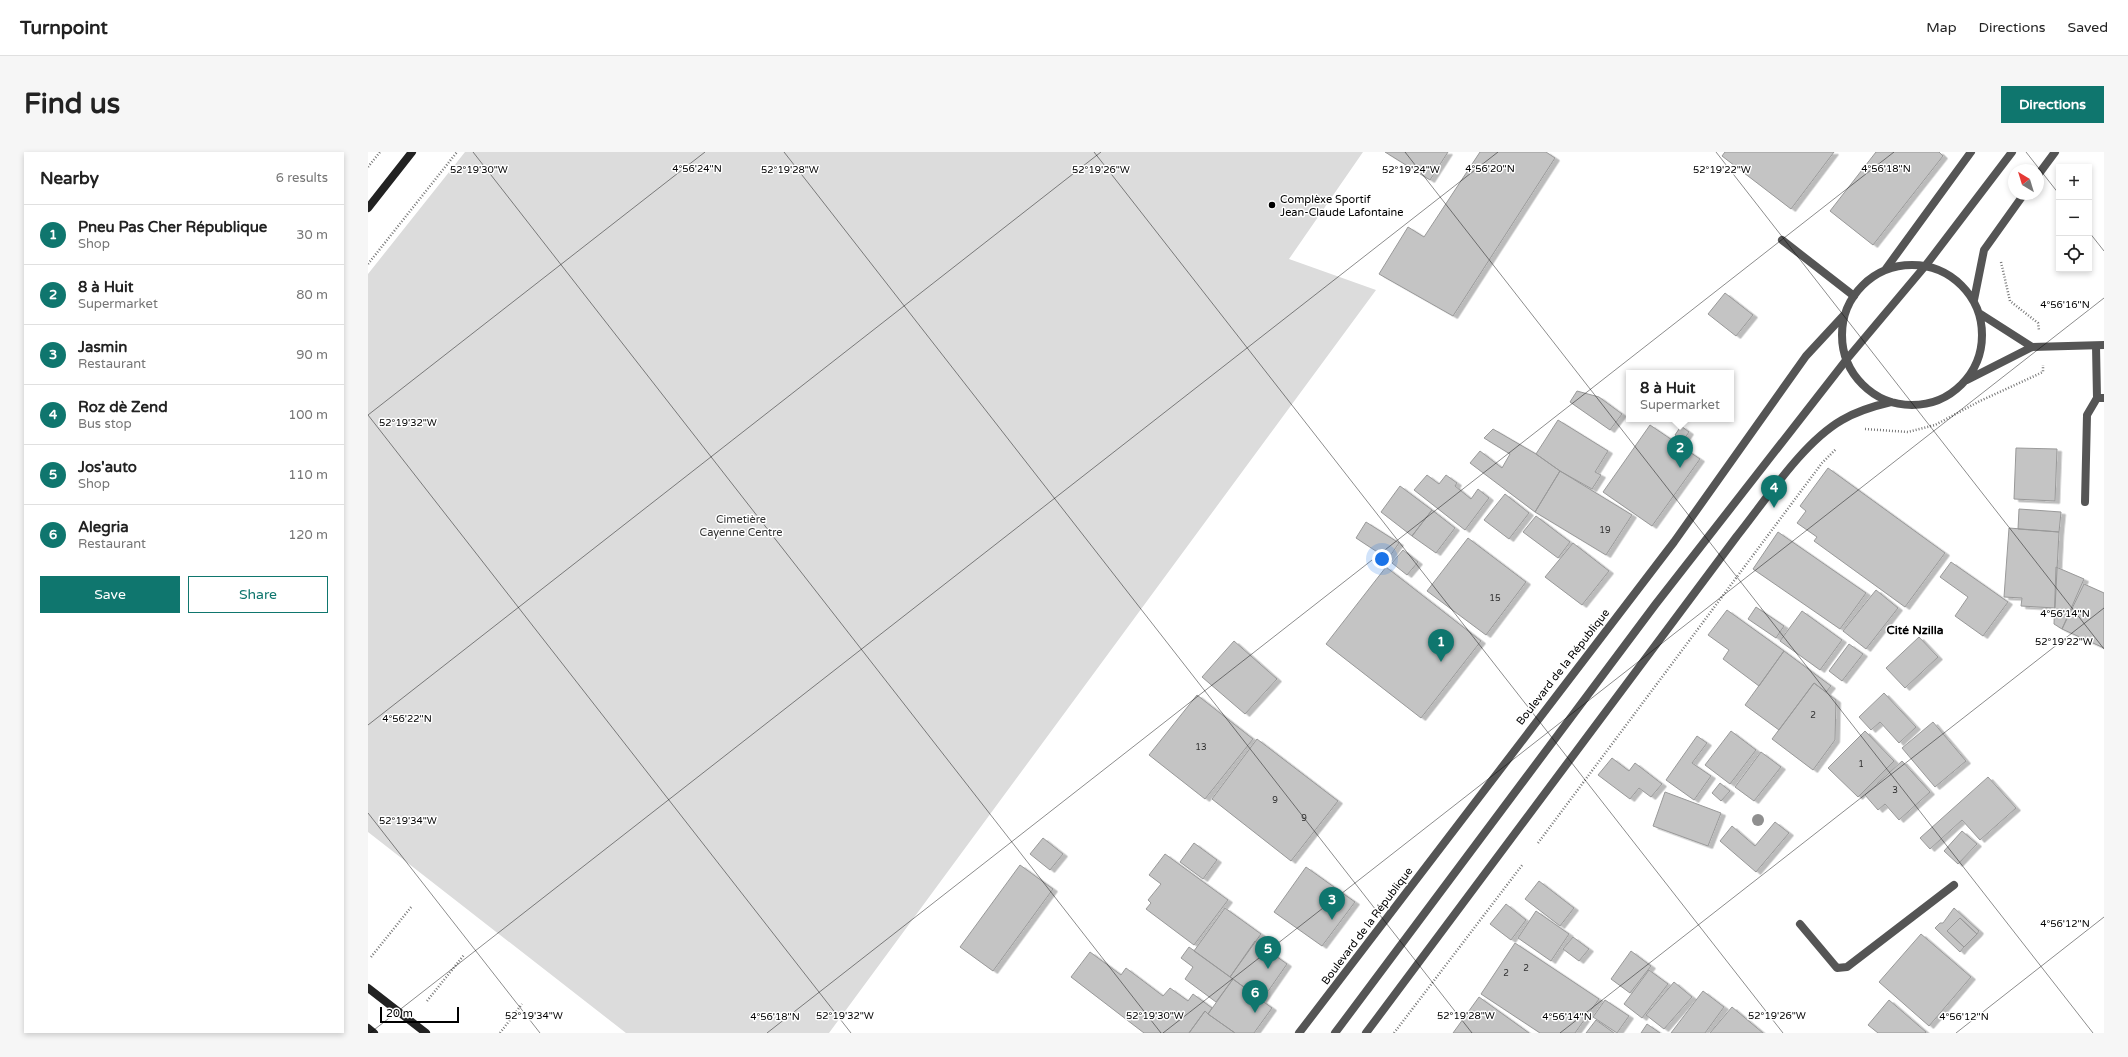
<!DOCTYPE html>
<meta charset="utf-8">
<style>
body{margin:0;font-family:"Varela Round",sans-serif;background:#f6f6f6;color:#222}
.controls{position:absolute;right:12px;top:12px;display:grid;overflow:hidden;border-radius:0px;box-shadow:0 2px 6px #0003}
.controls button{width:36px;height:36px;display:grid;place-items:center;padding:0;border:0;border-bottom:1px solid #e0e0e0;background:#fff;color:#222;font:20px sans-serif}
.compass{position:absolute;left:1640px;top:12px;width:36px;height:36px;border-radius:50%;background:#fff;box-shadow:0 2px 6px #0003;rotate:322deg}
.scale{position:absolute;left:12px;bottom:10px;width:79px;box-sizing:border-box;padding-left:4px;border:2px solid #000;border-top:0;font-size:11px;line-height:14px;white-space:nowrap;color:#000;-webkit-text-stroke:3px #fff;paint-order:stroke}
.you{position:absolute;left:1014px;top:407px;width:14px;height:14px;margin:-10px;border:3px solid #fff;border-radius:50%;background:#1a73e8;box-shadow:0 0 0 6px #1a73e833}
.badge{display:grid;place-items:center;width:26px;height:26px;border-radius:50%;background:#0f766e;color:#fff;font-size:13px;font-weight:700}
.pin{position:absolute;translate:-50% -33px;filter:drop-shadow(0 1px 2px #0008)}
.pin::after{content:'';position:absolute;top:21px;width:14px;height:12px;background:inherit;clip-path:polygon(0 0,100% 0,50% 100%)}
.popup{position:absolute;left:1258px;top:218px;width:108px;height:52px;box-sizing:border-box;display:grid;place-content:center;border-radius:0px;background:#fff;filter:drop-shadow(0 1px 3px #0005);font-size:13px;white-space:nowrap;color:#767676}
.popup b{font-size:15px;color:#222}
.popup::after{content:'';position:absolute;left:50%;top:100%;margin-left:-8px;border:8px solid transparent;border-top-color:#fff}
.list{margin:0;padding:0;list-style:none}
h2{display:flex;justify-content:space-between;align-items:center;height:52px;margin:0;padding:0 16px;font-size:17px}
h2 small{font-size:13px;font-weight:400;color:#767676}
.list li{display:grid;grid-template-columns:26px 1fr auto;gap:12px;align-items:center;box-sizing:border-box;height:60px;padding:0 16px;border-top:1px solid #e0e0e0}
.list b{display:block;font-size:15px;white-space:nowrap}
.list p{margin:0;font-size:13px;white-space:nowrap;color:#767676}
.list em{font-size:13px;font-style:normal;color:#767676}
.actions{display:flex;gap:8px;padding:12px 16px}
.actions a{flex:1;padding:9px 0;border:1px solid #0f766e;border-radius:0px;text-align:center;font-size:14px;color:#0f766e}
.actions .main{background:#0f766e;color:#fff}
.icon{flex:none;width:22px;height:22px;fill:none;stroke:currentColor;stroke-width:2;stroke-linecap:round;stroke-linejoin:round}
.map{position:relative;flex:none;width:1736px;height:881px;overflow:hidden;border-radius:0px}
header{display:flex;align-items:center;gap:24px;box-sizing:border-box;height:56px;padding:0 20px;background:#fff;border-bottom:1px solid #e0e0e0}
header strong{font-size:19px}
nav{display:flex;gap:22px;margin-inline-start:auto;font-size:14px}
.intro{display:flex;align-items:center;justify-content:space-between;box-sizing:border-box;height:96px;padding:0 24px}
h1{margin:0;font-size:28px}
.button{padding:10px 18px;border-radius:0px;background:#0f766e;color:#fff;font-size:14px;font-weight:700}
main{display:flex;gap:24px;padding:0 24px}
aside{flex:1;background:#fff;border-radius:0px;box-shadow:0 2px 6px #0003}
.map>svg:first-child{display:block}
.green{fill:#dcdcdc}
.building{fill:#c4c4c4;stroke:#999;filter:url(#shadow)}
.lines{fill:none;stroke-linecap:round;stroke-linejoin:round}
.path{stroke:#777;stroke-width:2.5;stroke-dasharray:1 2;stroke-linecap:butt}
.service{stroke:#555;stroke-width:8}
.minor{stroke:#555;stroke-width:8}
.tertiary{stroke:#555;stroke-width:8}
.secondary{stroke:#222;stroke-width:8}
.tree{fill:#8f8f8f}
.ticks{fill:none;stroke:#000;stroke-width:1;stroke-opacity:0.45}
.poi-dot{fill:#000;stroke:#fff;stroke-width:1.5}
.labels{text-anchor:middle;dominant-baseline:central;stroke-width:3;stroke-linejoin:round;paint-order:stroke}
.number-label{font-size:9px;fill:#313131}
.poi-label{font-size:11px;fill:#000;stroke:#fff;text-anchor:start}
.park-label{font-size:11px;fill:#333;stroke:#fff}
.street-label{font-size:11px;fill:#000;stroke:#fff}
.neighbourhood-label{font-size:12px;font-weight:bold;fill:#000;stroke:#fff}
.ticks-label{font-size:10px;text-anchor:middle;fill:#000;stroke:#fff;stroke-width:3;stroke-linejoin:round;paint-order:stroke}
</style>
<header>
<strong>Turnpoint</strong>
<nav><a>Map</a><a>Directions</a><a>Saved</a></nav>
</header>
<div class="intro"><h1>Find us</h1><a class="button">Directions</a></div>
<main>
<aside>
<h2>Nearby<small>6 results</small></h2>
<ul class="list">
<li><span class="badge">1</span><div><b>Pneu Pas Cher République</b><p>Shop</p></div><em>30 m</em></li>
<li><span class="badge">2</span><div><b>8 à Huit</b><p>Supermarket</p></div><em>80 m</em></li>
<li><span class="badge">3</span><div><b>Jasmin</b><p>Restaurant</p></div><em>90 m</em></li>
<li><span class="badge">4</span><div><b>Roz dè Zend</b><p>Bus stop</p></div><em>100 m</em></li>
<li><span class="badge">5</span><div><b>Jos'auto</b><p>Shop</p></div><em>110 m</em></li>
<li><span class="badge">6</span><div><b>Alegria</b><p>Restaurant</p></div><em>120 m</em></li>
</ul>
<div class="actions"><a class="main">Save</a><a>Share</a></div>
</aside>
<div class="map">
<svg width="1736" height="881" viewBox="0 0 1736 881">
<defs>
<filter id="shadow"><feDropShadow dx="4.5" dy="2.5" stdDeviation="0" flood-color="#0004"/></filter>
</defs>
<rect width="100%" height="100%" fill="#fff"/>
<path class="green" d="M97 0H995L921 107 1008 138 461 881H258L0 680V122Z"/>
<path class="building" d="M1017 0H1080L1062 28Z
M1112 0H1178L1187 6 1085 164 1011 122 1040 75 1056 85Z
M1357 0H1466L1423 57 1354 4Z
M1508 0H1571L1575 4 1505 93 1462 59Z
M1357 141 1385 163 1368 184 1340 162Z
M1209 239 1231 245 1254 262 1242 278 1202 250Z
M1190 268 1240 299 1227 320 1233 323 1224 337 1192 319 1168 302Z
M1282 273 1332 307 1284 374 1235 340Z
M1313 274 1321 280 1315 289 1307 283Z
M1125 277 1168 302 1192 319 1167 360 1102 311 1112 299 1134 316 1142 302 1116 286Z
M1648 296 1689 297 1687 349 1646 347Z
M1460 316 1577 401 1537 455 1446 389 1449 385 1429 371 1438 359 1432 354Z
M1192 319 1264 363 1238 403 1167 360Z
M1059 323 1071 332 1078 323 1089 331 1087 334 1103 347 1110 337 1121 346 1097 378 1046 338Z
M1032 334 1064 358 1044 384 1013 360Z
M1137 342 1161 361 1141 387 1116 368Z
M1651 357 1693 360 1691 380 1650 377Z
M1064 358 1087 376 1068 401 1044 384Z
M1168 364 1202 390 1190 406 1155 380Z
M998 370 1031 391 1020 407 988 386Z
M1641 376 1691 380 1687 456 1653 454 1654 446 1636 445Z
M1410 380 1498 441 1472 477 1385 417Z
M1100 386 1158 430 1118 483 1059 439Z
M1205 391 1241 419 1214 453 1177 425Z
M1035 398 1050 410 1039 423 1024 411Z
M1583 410 1640 450 1615 484 1587 464 1600 445 1572 425Z
M1018 415 1113 489 1053 566 958 492Z
M1688 415 1716 427 1694 477 1686 472Z
M1716 432 1736 441V496L1694 477Z
M1508 438 1530 456 1498 497 1475 479Z
M1388 455 1416 474 1408 486 1380 467Z
M1359 458 1416 499 1391 534 1355 507 1361 498 1340 483Z
M1434 459 1474 488 1452 518 1412 489Z
M1551 485 1570 505 1537 536 1518 516Z
M866 489 909 527 877 562 834 525Z
M1481 492 1495 502 1474 529 1461 519Z
M1416 499 1463 534 1458 540 1446 531 1411 578 1377 553Z
M1446 531 1468 548 1467 588 1445 618 1404 587Z
M1516 541 1548 575 1531 591 1512 570 1503 578 1491 565Z
M829 543 885 587 837 647 781 603Z
M1565 570 1598 609 1567 635 1534 596Z
M1363 579 1388 598 1362 632 1337 613Z
M1497 579 1526 609 1490 645 1460 616Z
M1329 584 1339 591 1324 611 1343 624 1326 648 1298 628Z
M889 587 970 649 923 709 844 647Z
M1393 600 1413 615 1386 649 1367 635Z
M1244 606 1261 619 1267 611 1294 632 1283 645 1271 636 1262 647 1230 623Z
M1534 609 1562 640 1531 668 1517 652 1510 658 1497 643Z
M1620 625 1648 656 1612 688 1594 668 1562 697 1552 686Z
M1352 631 1362 639 1353 649 1344 641Z
M1297 640 1353 661 1340 694 1285 674Z
M1407 670 1421 681 1388 720 1352 689 1364 674 1387 694Z
M1594 679 1609 692 1590 712 1576 699Z
M675 686 695 702 682 718 662 702Z
M826 691 849 708 835 727 812 710Z
M797 702 860 748 826 793 778 757 783 751 780 748 793 732 781 723Z
M652 713 685 737 625 819 592 795Z
M938 715 987 750 954 794 906 760Z
M1171 729 1206 756 1192 774 1157 747Z
M1138 752 1158 768 1143 788 1122 772Z
M857 756 893 782 862 825 826 799Z
M1586 756 1611 779 1609 782 1592 766 1579 779 1596 795 1592 800 1567 776 1572 771H1575Z
M1168 759 1201 782 1183 809 1150 786Z
M1592 766 1609 782 1596 795 1579 779Z
M1553 782 1603 825 1561 874 1511 830Z
M1205 785 1221 797 1211 809 1195 797Z
M887 789 919 812 894 848 862 825Z
M1147 791 1231 847 1207 881H1172L1113 842Z
M821 795 865 827 848 850 817 827 825 815 813 806Z
M1263 799 1283 814 1262 841 1243 827Z
M722 800 753 823 758 816 795 844 802 836 820 849 825 842 844 856 840 862 837 859 821 881H776L703 825Z
M1281 818 1300 832 1274 866 1256 852Z
M865 827 904 856 886 881H867L840 862Z
M1306 830 1324 845 1296 877 1278 863Z
M1335 839 1356 855 1337 881H1303Z
M1111 845 1161 881H1085Z
M1237 848 1261 864 1249 881 1225 865Z
M1521 848 1558 880 1557 881H1510L1500 873Z
M1364 855 1395 881H1342Z
M837 859 840 862 867 881H821Z
M1228 868 1246 881H1218Z
M1279 872 1292 881H1273Z"/>
<g class="lines">
<path class="path" d="M0 15 12 0
M1633 110 1642 149 1670 171 1671 178
M0 112 89 0
M1497 277 1540 280 1567 273 1612 249 1675 220V213
M1170 691 1454 311 1468 297
M3 805 44 754
M59 849 96 803
M132 881 154 852
M1026 881 1155 712"/>
<path class="service" d="M1414 88 1486 144
M1432 772 1469 816 1479 815 1586 733
M967 881 1287 453 1479 207 1558 113 1644 0"/>
<path class="minor" d="M1728 194 1729 246H1736
M1717 350 1719 263 1729 246"/>
<path class="tertiary" d="M1670 23 1687 0
M1474 183a70 70 0 1 1 140 0a70 70 0 1 1-140 0Z
M1517 118 1603 0
M1606 148 1616 98 1656 42
M1611 161 1664 195
M1599 228 1664 195 1736 193
M931 881 1306 390 1438 204 1476 163
M998 881 1369 384C1398 348 1434 291 1474 268 1489 259 1506 254 1523 250"/>
<path class="secondary" d="M0 56 44 0
M0 836 58 881
M0 876 6 881"/>
</g>
<circle class="tree" cx="1390" cy="668" r="6"/>
<path class="ticks" d="M105 0 793 881M416 0 1104 881M726 0 1415 881M1037 0 1725 881M1348 0 1736 497M1658 0 1691 42M1721 80 1736 99M0 263 483 881M0 263 337 0M0 573 733 0M0 661 172 881M2 881 1130 0M399 881 1526 0M795 881 1736 146M1192 881 1736 456M1588 881 1736 765"/>
<circle class="poi-dot" cx="904" cy="53" r="4"/>
<g class="labels">
<g class="number-label">
<text x="1237" y="378">19</text>
<text x="1127" y="446">15</text>
<text x="1445" y="563">2</text>
<text x="833" y="595">13</text>
<text x="1493" y="612">1</text>
<text x="1527" y="638">3</text>
<text x="907" y="648">9</text>
<text x="936" y="666">9</text>
<text x="1158" y="816">2</text>
<text x="1138" y="821">2</text>
</g>
<g class="poi-label">
<text x="912" y="47">Complèxe Sportif<tspan x="912" dy="13">Jean-Claude Lafontaine</tspan></text>
</g>
<g class="park-label">
<text x="373" y="367">Cimetière<tspan x="373" dy="13">Cayenne Centre</tspan></text>
</g>
<g class="street-label">
<text transform="translate(1195 515) rotate(-52)">Boulevard de la République</text>
<text transform="translate(999 774) rotate(-53)">Boulevard de la République</text>
</g>
<g class="neighbourhood-label">
<text x="1547" y="478">Cité Nzilla</text>
</g>
</g>
<g class="ticks-label">
<text x="329" y="20">4°56'24"N</text>
<text x="1122" y="20">4°56'20"N</text>
<text x="1518" y="20">4°56'18"N</text>
<text x="111" y="21">52°19'30"W</text>
<text x="422" y="21">52°19'28"W</text>
<text x="733" y="21">52°19'26"W</text>
<text x="1043" y="21">52°19'24"W</text>
<text x="1354" y="21">52°19'22"W</text>
<text x="1697" y="156">4°56'16"N</text>
<text x="40" y="274">52°19'32"W</text>
<text x="1697" y="465">4°56'14"N</text>
<text x="1696" y="493">52°19'22"W</text>
<text x="39" y="570">4°56'22"N</text>
<text x="40" y="672">52°19'34"W</text>
<text x="1697" y="775">4°56'12"N</text>
<text x="166" y="867">52°19'34"W</text>
<text x="477" y="867">52°19'32"W</text>
<text x="787" y="867">52°19'30"W</text>
<text x="1098" y="867">52°19'28"W</text>
<text x="1409" y="867">52°19'26"W</text>
<text x="407" y="868">4°56'18"N</text>
<text x="1199" y="868">4°56'14"N</text>
<text x="1596" y="868">4°56'12"N</text>
</g>
</svg>
<div class="controls">
<button>+</button>
<button>−</button>
<button><svg class="icon" aria-label="locate" viewBox="0 0 24 24"><circle cx="12" cy="12" r="6"/><path d="M12 2v4M12 18v4M2 12h4M18 12h4"/></svg></button>
</div>
<svg class="compass" viewBox="-18 -18 36 36"><path d="M0-13l5 13h-10z" fill="#e53935"/><path d="M0 13l5-13h-10z" fill="#767676"/></svg>
<div class="scale">20 m</div>
<div class="you"></div>
<div class="pin badge" style="left:1073px;top:510px">1</div>
<div class="pin badge" style="left:1312px;top:316px">2</div>
<div class="popup"><b>8 à Huit</b>Supermarket</div>
<div class="pin badge" style="left:964px;top:768px">3</div>
<div class="pin badge" style="left:1406px;top:356px">4</div>
<div class="pin badge" style="left:900px;top:817px">5</div>
<div class="pin badge" style="left:887px;top:861px">6</div>
</div>
</main>
